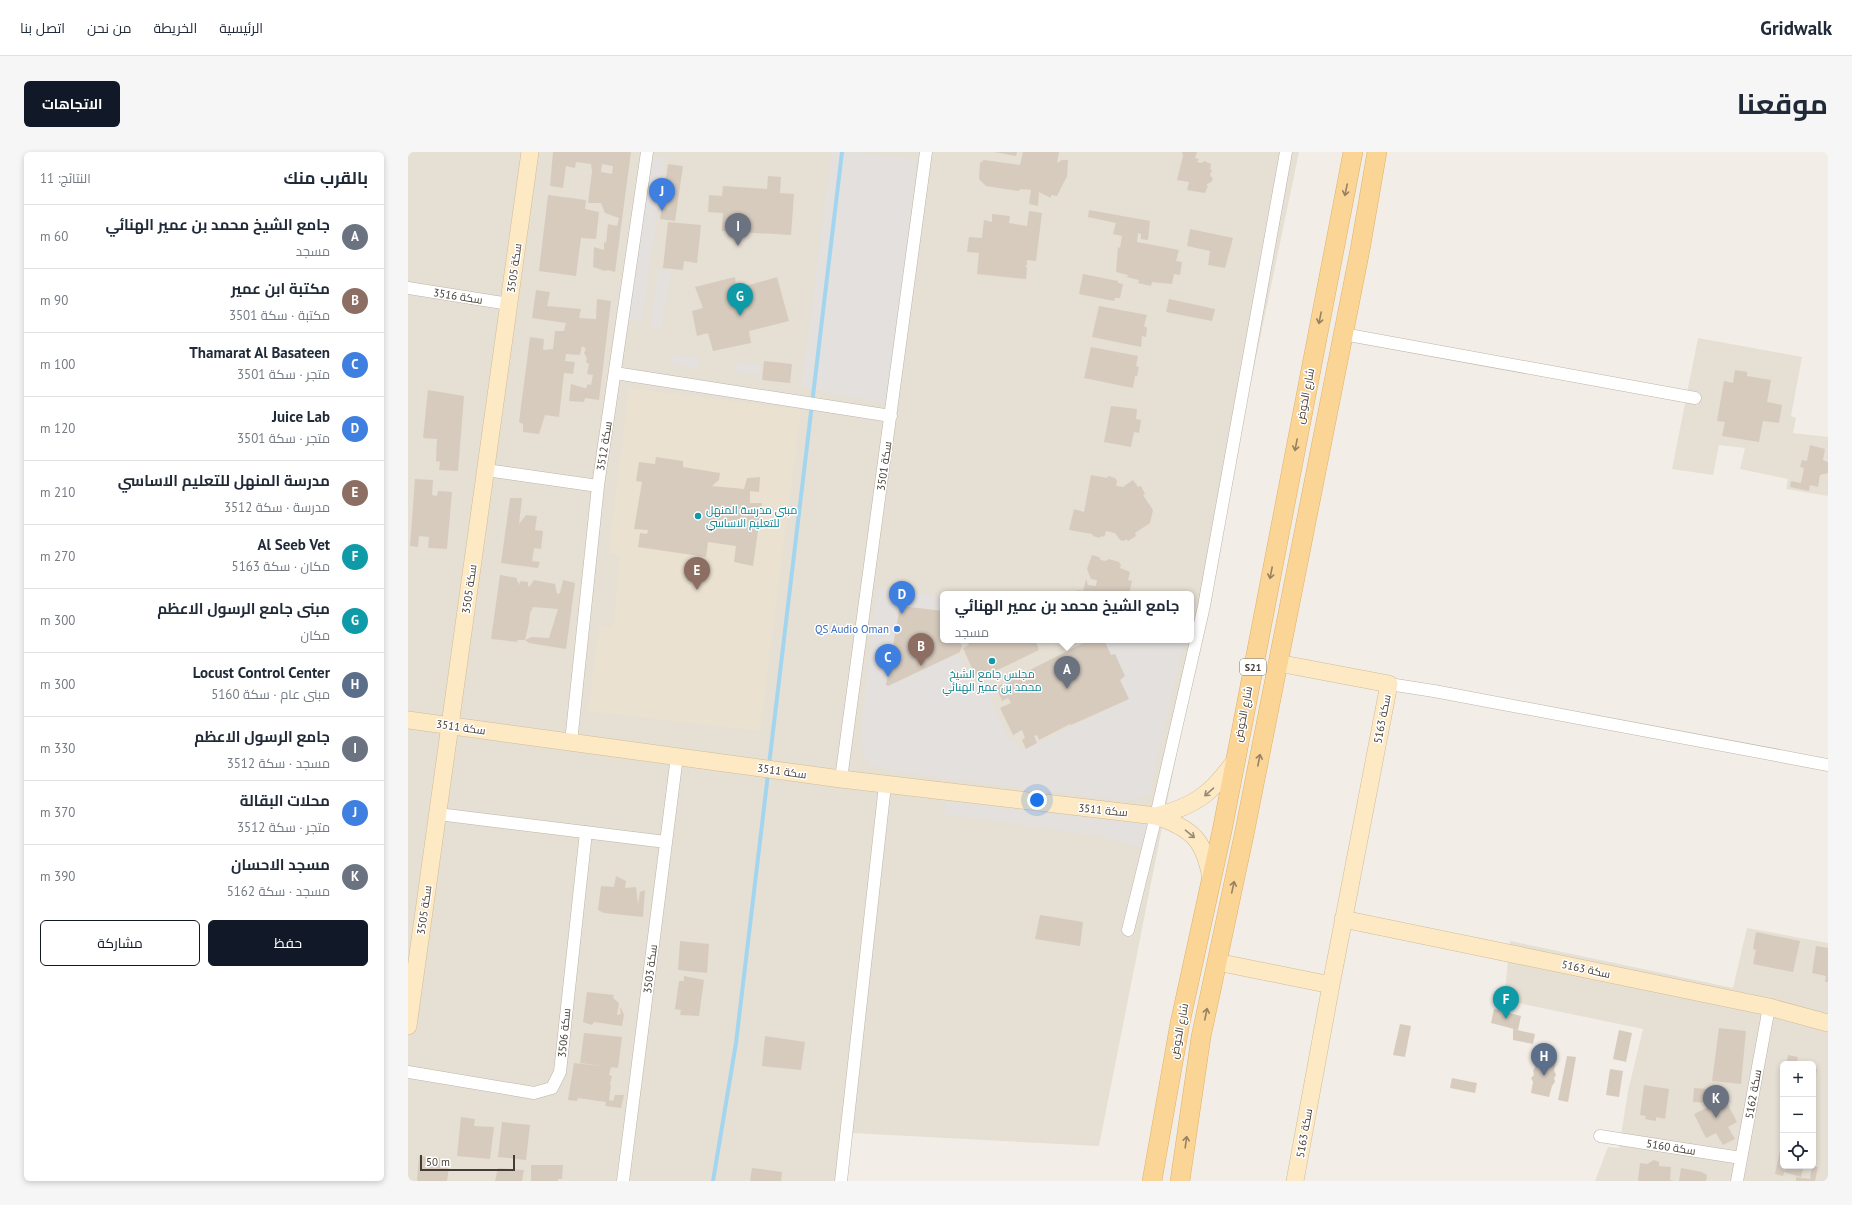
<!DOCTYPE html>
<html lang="ar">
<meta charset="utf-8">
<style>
body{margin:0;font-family:"PT Sans",Cairo,sans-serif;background:#f6f6f7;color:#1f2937;direction:rtl}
.controls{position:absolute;right:12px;bottom:12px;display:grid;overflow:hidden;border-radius:6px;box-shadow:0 2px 6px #0003}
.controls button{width:36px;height:36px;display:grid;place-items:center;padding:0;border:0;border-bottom:1px solid #e0e1e3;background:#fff;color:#1f2937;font:20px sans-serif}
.scale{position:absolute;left:12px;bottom:10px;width:95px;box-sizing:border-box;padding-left:4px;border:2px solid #453d35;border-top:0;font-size:11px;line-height:14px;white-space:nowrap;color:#453d35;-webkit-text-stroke:3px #fff;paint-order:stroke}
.you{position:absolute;left:629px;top:648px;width:14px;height:14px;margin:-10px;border:3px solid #fff;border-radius:50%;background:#1a73e8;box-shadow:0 0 0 6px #1a73e833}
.badge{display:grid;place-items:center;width:26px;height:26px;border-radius:50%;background:#111827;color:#fff;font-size:13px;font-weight:700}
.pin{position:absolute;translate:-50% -33px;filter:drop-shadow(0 1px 2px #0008)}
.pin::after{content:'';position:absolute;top:21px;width:14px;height:12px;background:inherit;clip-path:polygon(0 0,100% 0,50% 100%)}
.popup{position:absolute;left:532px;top:439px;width:254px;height:52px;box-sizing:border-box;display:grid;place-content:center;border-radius:6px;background:#fff;filter:drop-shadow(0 1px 3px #0005);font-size:13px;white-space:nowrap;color:#747a83}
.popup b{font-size:15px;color:#1f2937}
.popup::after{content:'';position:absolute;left:50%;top:100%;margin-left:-8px;border:8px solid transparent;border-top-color:#fff}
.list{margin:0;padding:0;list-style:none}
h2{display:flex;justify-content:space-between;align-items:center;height:52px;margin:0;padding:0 16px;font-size:17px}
h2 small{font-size:13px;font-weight:400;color:#747a83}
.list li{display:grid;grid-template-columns:26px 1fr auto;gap:12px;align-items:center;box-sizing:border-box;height:64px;padding:0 16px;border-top:1px solid #e0e1e3}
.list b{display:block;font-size:15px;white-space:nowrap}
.list p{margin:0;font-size:13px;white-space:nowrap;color:#747a83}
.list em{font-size:13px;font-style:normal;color:#747a83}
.actions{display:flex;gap:8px;padding:12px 16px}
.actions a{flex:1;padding:9px 0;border:1px solid #111827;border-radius:6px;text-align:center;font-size:14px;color:#111827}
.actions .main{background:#111827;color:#fff}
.icon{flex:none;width:22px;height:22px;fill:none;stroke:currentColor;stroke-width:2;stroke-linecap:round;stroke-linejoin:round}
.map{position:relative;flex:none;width:1420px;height:1029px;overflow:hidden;direction:ltr;border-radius:6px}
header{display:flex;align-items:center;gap:24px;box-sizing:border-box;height:56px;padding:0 20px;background:#fff;border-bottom:1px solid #e0e1e3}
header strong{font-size:19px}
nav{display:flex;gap:22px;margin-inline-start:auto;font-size:14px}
.intro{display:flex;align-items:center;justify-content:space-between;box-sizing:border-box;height:96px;padding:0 24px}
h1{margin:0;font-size:28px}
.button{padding:10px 18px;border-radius:6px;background:#111827;color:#fff;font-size:14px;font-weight:700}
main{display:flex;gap:24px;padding:0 24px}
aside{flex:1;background:#fff;border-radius:6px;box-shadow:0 2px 6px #0003}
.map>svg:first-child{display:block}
.residential{fill:#e6dfd4;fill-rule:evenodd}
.education{fill:#ebe1d0}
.parking{fill:#e3e0de}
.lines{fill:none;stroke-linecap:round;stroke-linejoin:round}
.stream{stroke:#a3d6ee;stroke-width:4}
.building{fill:#d7cbbe;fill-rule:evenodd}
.street-casing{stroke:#bdb4a8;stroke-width:13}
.secondary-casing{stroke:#d1bc97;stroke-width:18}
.primary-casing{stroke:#e0b066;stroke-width:20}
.street{stroke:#fff;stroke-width:12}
.secondary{stroke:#fdeac5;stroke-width:17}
.primary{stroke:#fbd596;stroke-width:19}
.oneway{stroke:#978161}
.oneway2{stroke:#988b76}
.culture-dot{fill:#0f9aa8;stroke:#fff;stroke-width:1.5}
.shop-dot{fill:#3f7fe0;stroke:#fff;stroke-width:1.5}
.labels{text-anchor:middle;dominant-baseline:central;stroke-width:3;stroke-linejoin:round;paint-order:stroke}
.shield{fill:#fff;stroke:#7d7772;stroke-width:1}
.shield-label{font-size:10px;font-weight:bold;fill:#453d35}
.street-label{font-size:11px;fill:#453d35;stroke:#fff}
.culture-label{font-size:11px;fill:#0d838f;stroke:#fff;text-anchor:start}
.shop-label{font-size:11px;fill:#366cbe;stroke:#fff;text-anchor:end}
</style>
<header>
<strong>Gridwalk</strong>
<nav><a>الرئيسية</a><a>الخريطة</a><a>من نحن</a><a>اتصل بنا</a></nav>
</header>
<div class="intro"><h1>موقعنا</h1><a class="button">الاتجاهات</a></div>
<main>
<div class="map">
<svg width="1420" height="1029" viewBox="0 0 1420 1029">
<rect width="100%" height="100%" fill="#f2ede6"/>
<path class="residential" d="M0 0H891L829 297 691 994 444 981 439 1029H0ZM535 442H783V488H535Z
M1290 186 1394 205 1383 264 1388 266 1385 281 1420 285V344L1378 337 1380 327 1332 317 1337 296 1311 293 1305 323 1264 317Z
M1339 776 1420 791V1029H1187L1200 995 1211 996 1220 939 1235 877 1096 848 1102 789 1325 836ZM1375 912H1405V1014H1375Z"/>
<path class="education" d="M221 236 393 258 352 579 180 559 191 474 205 475 212 403 200 402Z"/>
<path class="parking" d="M424 0H447L509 8 479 252 393 235Z
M243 4 257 6 234 169 220 168Z
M250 117 263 118 254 177 242 175Z
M265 202 291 206 290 216 263 212Z
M327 210 353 213 352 223 325 220Z
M469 434 535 445V459L492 454 478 533 480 534 551 501 566 535 582 528 588 541 582 546 602 590 608 588 613 599 720 547 712 528 717 524 707 502 703 503 696 488H721V490L735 493 736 488H769L776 490 741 643 719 649 487 620 462 613 455 603 453 577Z
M539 640 748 664 740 698 691 684 536 662Z"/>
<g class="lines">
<path class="stream" d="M361 613 434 0
M305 1029 328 891 360 622"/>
</g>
<path class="building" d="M145 0H223L207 120 200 118 197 119 185 115 186 95 196 98V90L198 91 200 72 209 74 211 66 197 61 193 51H180L184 19 183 12 168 10 167 16 158 14 155 36 142 34ZM194 12 205 14 204 22 193 20Z
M586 0H609L608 4Z
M615 0H651L649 11 654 8H660L659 24 649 44 643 43V46L631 40 630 54 621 52 623 38 613 37 610 39 578 34 571 27 572 11 576 8 612 13Z
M774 0H789L787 6 791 7 789 10 794 11 796 9 803 12 802 17 804 18 802 23 805 27 803 30 799 32V34H800L797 41 779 38 781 30 769 28 775 4Z
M260 12 275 14 267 69 252 67Z
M360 24 373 25 372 41 386 42 383 83 314 79 315 61 300 60 301 43 314 44 315 34 359 37Z
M140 43 178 48 177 57 191 60 188 87 173 86 168 124 131 119Z
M681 58 742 69 740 88 733 87V82L730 81 729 90 771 98 768 109 774 110 772 123 766 122 764 132 744 130 743 134 730 131 731 128 719 125 720 123 708 120 710 95 712 96 714 84 705 82 708 71 680 65Z
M621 59 634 61 628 109 619 108V113L617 114 619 116 618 127 569 122 571 101 559 100 561 85 574 86 576 68 584 70V62L602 64 601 71 619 74Z
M260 70 293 73 289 111 276 109 275 118 255 116Z
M782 77 825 86 817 116 800 113 802 99 779 94Z
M675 122 710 129V131L715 132 712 146H707L706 149 671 142Z
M327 125 328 137 369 125 381 169 341 179 343 191 305 199 300 181 289 184 284 159 295 156 287 135Z
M128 138 142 140 139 154 173 157 171 166 188 167 189 147 203 149 191 248 177 246 176 250 161 249 163 232 176 236H178L180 232 183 233 185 223 179 222 181 212 178 210 179 206 176 201 178 197 174 194 172 203 158 202 157 209 167 210 165 222 156 221 151 265 137 263 131 282 115 280V272L111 270 122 185 136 187 135 198 145 197 147 179H156L158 171 124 166Z
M761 147 807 157 804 169 758 160Z
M691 154 739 163 736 174 739 176 738 185 734 184 733 195 684 185Z
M683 195 730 204 728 214 731 215 729 224H727L725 236 676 226Z
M356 209 384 212 382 231 354 228Z
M1327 218 1339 220V224L1363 228 1359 250 1374 253 1371 271 1355 269 1351 290 1314 284 1317 270 1309 269 1316 229 1325 231Z
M20 238 56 244 50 319 31 318 32 310 28 309 29 287 15 286Z
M703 254 729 257 728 267 733 268 731 281 726 280 723 295 696 290Z
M1402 293 1417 297 1415 308 1420 310V321L1412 323 1410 335 1402 333 1401 339 1382 335 1383 329 1393 331 1396 316 1392 315 1394 308 1399 309Z
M248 305 275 309V315L312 321 311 328 304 334 336 337 339 326 352 325 351 340 342 339V351H354L345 414 326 410 328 394 300 390 298 405 230 395 232 381 239 382 240 378 226 377 234 330 228 329 231 310 247 312Z
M683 323 699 326 700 324 707 326 709 329 708 334 717 335 716 334 725 328 730 335 733 334 737 342 735 343 745 358 742 371 727 381 728 384 720 389 718 387 716 389 712 388 707 381 698 379 696 385 693 384 692 386 685 384 684 382 661 378 666 357 676 360Z
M7 327 25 328 24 343 29 344 30 339 44 340 39 397 20 396 21 385 11 384 10 395 2 394Z
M102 346H114L111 372 118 363 129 364 127 378 135 379 133 397 126 396 124 409 132 410 130 416 93 411Z
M684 403 691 405 693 408 698 409 701 407 711 410 713 413 712 416 722 420 720 428 724 429 721 442H667L669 438 675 439 678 427 680 433 688 434 689 428 683 427 679 417Z
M92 423 109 426V430H111L110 434 113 429 120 430V435L122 434 126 428 147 432 149 442 152 441 155 428 167 431 158 497 121 491 117 488H109L110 490 83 487ZM125 455 150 457 141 486 124 485 117 488 121 471 122 461Z
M492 454 535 459V488H551L554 494 552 500 480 534 478 533Z
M559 488H627L631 498 575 525 574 520 567 523 555 496 561 493Z
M681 488H696L703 503 707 502 717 524 712 528 721 547 663 573 662 572 631 588 629 583 626 584 629 591 618 597 614 588 617 586 614 578 605 583 592 556 603 551 600 546 594 549 588 535Z
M208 724 218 729 217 736 228 735 230 752 232 740 237 738 235 765 196 761 190 758 193 734 206 735Z
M632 763 675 770 672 794 627 787Z
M1348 780 1392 789 1385 820 1345 812 1348 798 1345 797Z
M272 789 301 792 299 821 270 818Z
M1408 794 1420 796V830H1417L1418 824 1404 821Z
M276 824 296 828 291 864 272 863 273 858 267 857 271 829H276Z
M179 840 206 843 205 846 211 851 209 863 213 862 212 857 213 856 216 863 214 874 186 870 184 873 175 870Z
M1086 857 1113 864 1110 878 1083 871Z
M992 872 1003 874 997 905 985 903Z
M1311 876 1338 879 1333 932 1304 929Z
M1105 877 1127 882 1125 892 1105 888Z
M1211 878 1224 881 1218 910 1205 907Z
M176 881 214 885 210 916 172 911Z
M357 884 397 890 393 918 354 914Z
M1130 902 1149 907 1146 918 1148 923 1146 926 1147 930 1144 934 1141 945 1123 941 1125 930 1123 926 1126 923 1125 918 1127 916Z
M1380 903 1390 905 1389 909 1398 912H1378Z
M1159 904 1168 905 1160 950 1150 948Z
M166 911 203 915 201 923 204 924 202 932 203 933 201 948 205 949 207 943H216L213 956 197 954 198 950 170 946 169 949 160 948Z
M1405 916 1409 917 1406 935H1405Z
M1202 917 1215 919 1211 945 1198 943Z
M1044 926 1069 931 1067 941 1042 936Z
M1236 933 1261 937 1257 967 1248 965V969L1237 967 1238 964 1232 963Z
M1286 936 1302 937 1301 951 1285 950Z
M1317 947 1329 970 1320 975 1327 987 1315 993 1308 981 1298 986 1286 962Z
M53 965 67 967 66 974 86 975 82 1007 49 1004Z
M94 970 122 973 118 1008 90 1005Z
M1373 994 1375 995V1014H1396L1393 1025 1376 1020 1375 1024 1367 1022Z
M11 1004 42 1007 39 1029H9Z
M1246 1008 1251 1010V1014L1263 1015 1262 1028 1266 1029H1230L1232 1011 1239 1012Z
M123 1013H155L154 1027H150V1029H123Z
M1404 1014 1410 1015 1407 1029H1388V1025L1402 1027Z
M90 1016 116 1018 114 1029H87Z
M344 1016 374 1020 373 1029H342Z
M1273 1016 1294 1020 1299 1023 1298 1029H1271Z"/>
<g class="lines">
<g class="street-casing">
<path id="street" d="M0 136 101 152
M935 182 1287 246
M207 221 483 264
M78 318 190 334
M981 532 1026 539 1420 613
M163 590 190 334 239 0
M433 627 518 0
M30 662 258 690
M720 778 748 664 796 454 878 0
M0 920 126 941 144 936 152 920 178 680
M1192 984 1333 1006
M215 1029 269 604
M433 1029 477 633
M1329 1029 1361 855"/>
</g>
<g class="secondary-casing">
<path id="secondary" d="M870 511 981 532 923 833 887 1029
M0 568 433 627 748 664C785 677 796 688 803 726
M748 664C787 654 803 642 826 610
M935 767 1361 855 1420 871
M809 810 923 833
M0 874 122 0"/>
</g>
<g class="primary-casing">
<path id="primary" d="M744 1029 772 871 814 679 945 0
M772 1029 793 885 836 683 952 98 969 0"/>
</g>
<use href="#street" class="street"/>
<use href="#secondary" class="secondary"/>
<use href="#primary" class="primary"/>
</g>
<defs><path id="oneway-shaft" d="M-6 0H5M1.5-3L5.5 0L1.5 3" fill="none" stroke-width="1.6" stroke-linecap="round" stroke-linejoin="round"/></defs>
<g class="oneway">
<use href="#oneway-shaft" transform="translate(938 38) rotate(102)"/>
<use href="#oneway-shaft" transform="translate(912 166) rotate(101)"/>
<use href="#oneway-shaft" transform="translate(888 293) rotate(101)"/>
<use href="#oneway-shaft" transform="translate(863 421) rotate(101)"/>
<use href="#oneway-shaft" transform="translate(851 608) rotate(-79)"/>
<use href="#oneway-shaft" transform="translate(825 735) rotate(-78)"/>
<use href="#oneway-shaft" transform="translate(798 862) rotate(-78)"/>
<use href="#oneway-shaft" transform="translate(778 990) rotate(-82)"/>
</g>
<g class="oneway2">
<use href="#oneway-shaft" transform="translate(801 640) rotate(139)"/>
<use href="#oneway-shaft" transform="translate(782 682) rotate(40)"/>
</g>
<g class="culture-dot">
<circle cx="290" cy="364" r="4"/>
<circle cx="584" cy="509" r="4"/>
</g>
<circle class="shop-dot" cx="489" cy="477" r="4"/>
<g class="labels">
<rect class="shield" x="832" y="507" width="26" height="16" rx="3"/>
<g class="shield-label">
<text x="845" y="515">S21</text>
</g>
<g class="street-label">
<text transform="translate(106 116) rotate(-82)">سكة 3505</text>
<text transform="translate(50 144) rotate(9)">سكة 3516</text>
<text transform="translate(897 244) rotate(-79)">شارع الخوض</text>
<text transform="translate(196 294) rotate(-81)">سكة 3512</text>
<text transform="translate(476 314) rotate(-82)">سكة 3501</text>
<text transform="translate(61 437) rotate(-82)">سكة 3505</text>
<text transform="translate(835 562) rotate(-79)">شارع الخوض</text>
<text transform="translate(974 567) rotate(-79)">سكة 5163</text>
<text transform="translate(53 575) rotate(8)">سكة 3511</text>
<text transform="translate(374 619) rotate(8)">سكة 3511</text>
<text transform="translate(695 658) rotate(6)">سكة 3511</text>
<text transform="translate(16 758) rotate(-82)">سكة 3505</text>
<text transform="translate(242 817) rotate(-83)">سكة 3503</text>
<text transform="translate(1178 817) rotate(12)">سكة 5163</text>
<text transform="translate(771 879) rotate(-79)">شارع الخوض</text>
<text transform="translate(156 881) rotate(-84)">سكة 3506</text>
<text transform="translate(1345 942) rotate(-80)">سكة 5162</text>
<text transform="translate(896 981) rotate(-80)">سكة 5163</text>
<text transform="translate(1263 995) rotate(9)">سكة 5160</text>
</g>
<g class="culture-label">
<text x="298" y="358">مبنى مدرسة المنهل<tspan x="298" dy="13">للتعليم الاساسي</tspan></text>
<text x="584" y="522" text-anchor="middle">مجلس جامع الشيخ<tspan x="584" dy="13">محمد بن عمير الهنائي</tspan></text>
</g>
<g class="shop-label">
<text x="481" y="477">QS Audio Oman</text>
</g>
</g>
</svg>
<div class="controls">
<button>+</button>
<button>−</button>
<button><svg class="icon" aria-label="locate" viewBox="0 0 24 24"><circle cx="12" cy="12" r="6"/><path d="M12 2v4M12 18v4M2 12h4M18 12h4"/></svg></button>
</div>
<div class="scale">50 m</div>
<div class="you"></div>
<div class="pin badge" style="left:659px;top:537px;background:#6b7280">A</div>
<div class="popup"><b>جامع الشيخ محمد بن عمير الهنائي</b>مسجد</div>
<div class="pin badge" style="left:513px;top:514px;background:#8d6e63">B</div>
<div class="pin badge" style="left:480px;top:525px;background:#3f7fe0">C</div>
<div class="pin badge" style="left:494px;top:462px;background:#3f7fe0">D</div>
<div class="pin badge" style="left:289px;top:438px;background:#8d6e63">E</div>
<div class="pin badge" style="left:1098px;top:867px;background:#0f9aa8">F</div>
<div class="pin badge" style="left:332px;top:164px;background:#0f9aa8">G</div>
<div class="pin badge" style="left:1136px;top:924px;background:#5c6f8a">H</div>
<div class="pin badge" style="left:330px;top:94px;background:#6b7280">I</div>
<div class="pin badge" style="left:254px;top:59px;background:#3f7fe0">J</div>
<div class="pin badge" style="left:1308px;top:966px;background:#6b7280">K</div>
</div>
<aside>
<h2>بالقرب منك<small>النتائج: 11</small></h2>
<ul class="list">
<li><span class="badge" style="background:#6b7280">A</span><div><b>جامع الشيخ محمد بن عمير الهنائي</b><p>مسجد</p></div><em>60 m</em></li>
<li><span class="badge" style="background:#8d6e63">B</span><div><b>مكتبة ابن عمير</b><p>مكتبة · سكة 3501</p></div><em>90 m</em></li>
<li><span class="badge" style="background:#3f7fe0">C</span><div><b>Thamarat Al Basateen</b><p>متجر · سكة 3501</p></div><em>100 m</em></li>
<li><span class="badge" style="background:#3f7fe0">D</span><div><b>Juice Lab</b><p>متجر · سكة 3501</p></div><em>120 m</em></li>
<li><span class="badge" style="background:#8d6e63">E</span><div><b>مدرسة المنهل للتعليم الاساسي</b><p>مدرسة · سكة 3512</p></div><em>210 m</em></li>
<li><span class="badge" style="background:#0f9aa8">F</span><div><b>Al Seeb Vet</b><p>مكان · سكة 5163</p></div><em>270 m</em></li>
<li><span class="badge" style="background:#0f9aa8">G</span><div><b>مبنى جامع الرسول الاعظم</b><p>مكان</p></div><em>300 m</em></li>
<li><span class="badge" style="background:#5c6f8a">H</span><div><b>Locust Control Center</b><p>مبنى عام · سكة 5160</p></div><em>300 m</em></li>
<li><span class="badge" style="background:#6b7280">I</span><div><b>جامع الرسول الاعظم</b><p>مسجد · سكة 3512</p></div><em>330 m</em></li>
<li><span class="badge" style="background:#3f7fe0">J</span><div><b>محلات البقالة</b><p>متجر · سكة 3512</p></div><em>370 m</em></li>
<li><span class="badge" style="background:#6b7280">K</span><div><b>مسجد الاحسان</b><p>مسجد · سكة 5162</p></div><em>390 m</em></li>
</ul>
<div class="actions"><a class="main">حفظ</a><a>مشاركة</a></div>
</aside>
</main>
